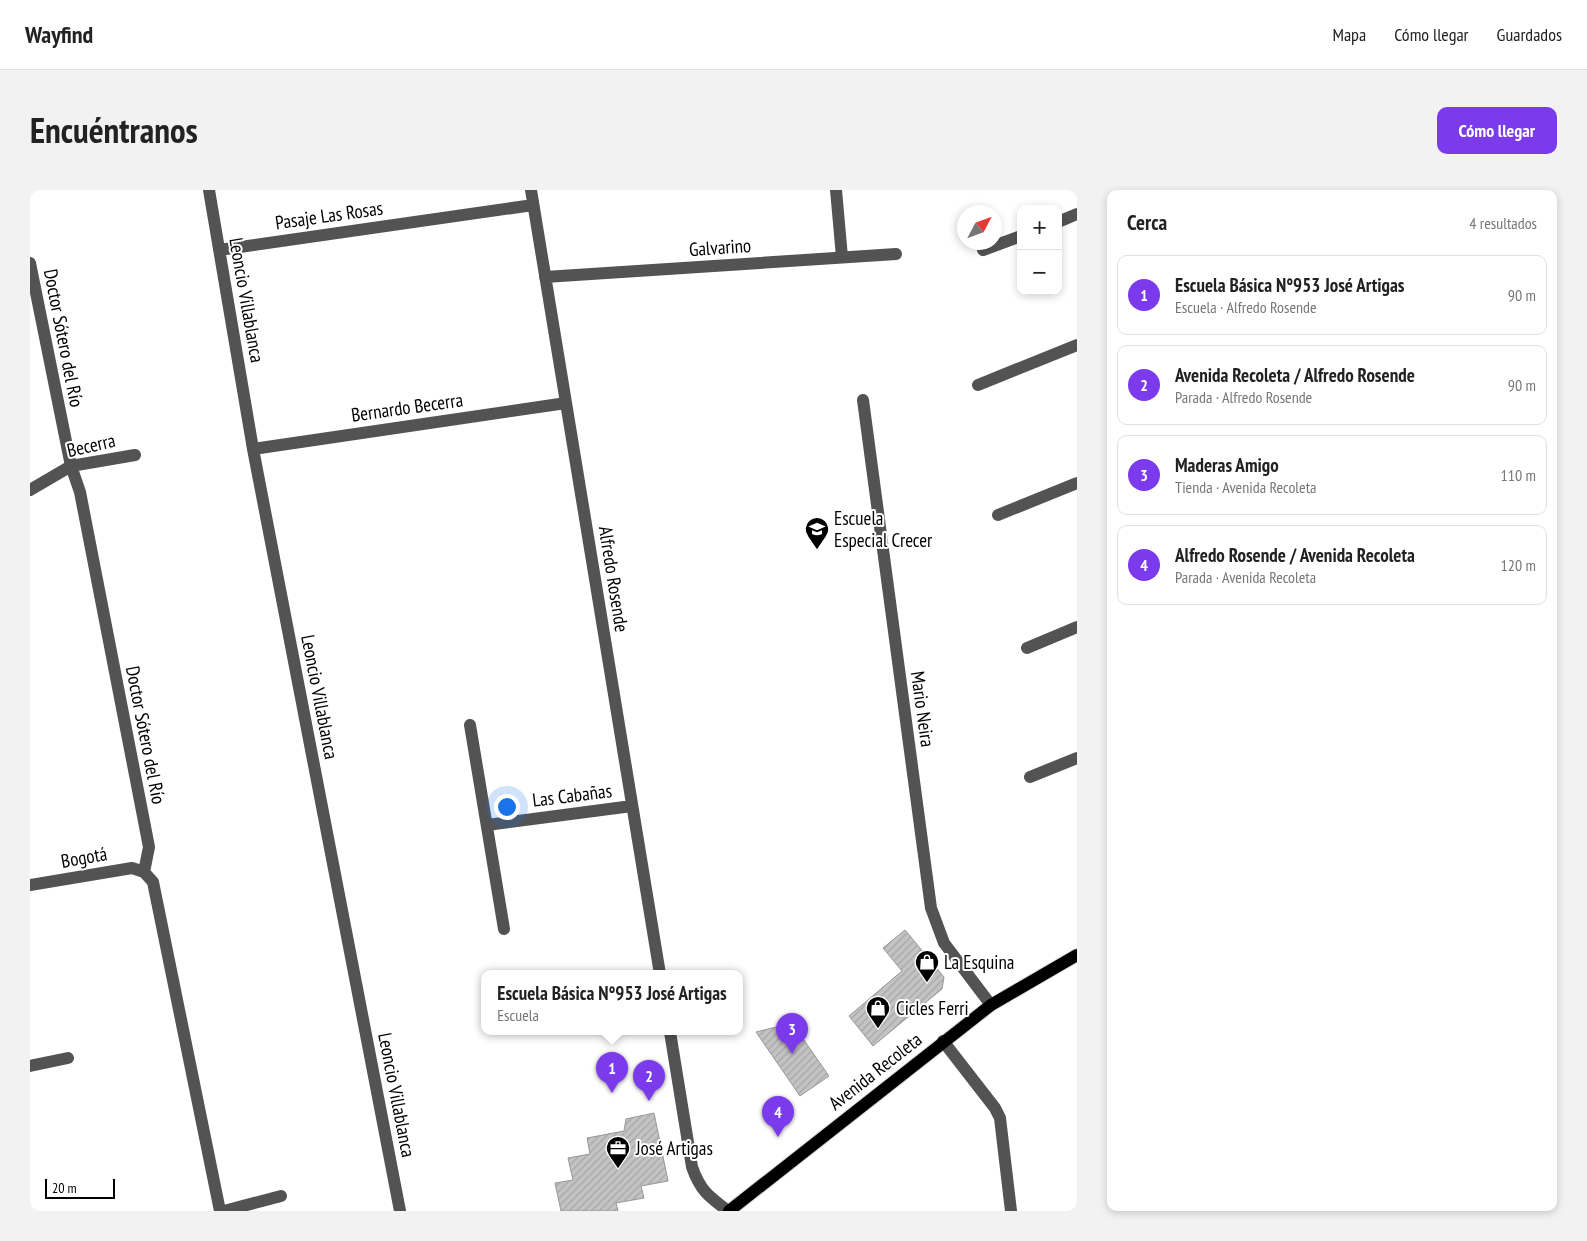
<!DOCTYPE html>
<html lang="es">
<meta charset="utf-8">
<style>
body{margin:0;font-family:"PT Sans Narrow",sans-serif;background:#f2f2f2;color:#222}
.controls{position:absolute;right:15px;top:15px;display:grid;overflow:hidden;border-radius:10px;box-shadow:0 2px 8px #0003}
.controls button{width:45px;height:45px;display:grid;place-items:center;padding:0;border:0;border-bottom:1px solid #e0e0e0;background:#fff;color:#222;font:25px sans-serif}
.compass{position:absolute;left:927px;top:15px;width:45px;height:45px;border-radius:50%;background:#fff;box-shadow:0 2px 8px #0003;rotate:49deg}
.scale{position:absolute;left:15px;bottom:12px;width:70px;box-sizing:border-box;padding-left:5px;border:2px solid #000;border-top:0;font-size:14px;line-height:18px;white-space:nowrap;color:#000;-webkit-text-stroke:4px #fff;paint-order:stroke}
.you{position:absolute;left:476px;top:616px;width:18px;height:18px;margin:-12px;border:4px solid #fff;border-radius:50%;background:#1a73e8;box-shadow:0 0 0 8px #1a73e833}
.badge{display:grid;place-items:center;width:32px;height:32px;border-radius:50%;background:#7c3aed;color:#fff;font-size:16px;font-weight:700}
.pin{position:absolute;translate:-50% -41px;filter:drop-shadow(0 1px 2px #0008)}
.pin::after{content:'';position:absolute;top:26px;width:18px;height:15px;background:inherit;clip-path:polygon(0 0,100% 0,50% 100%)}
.popup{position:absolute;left:451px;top:780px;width:262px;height:65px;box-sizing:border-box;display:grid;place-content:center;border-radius:10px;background:#fff;filter:drop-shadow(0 1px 4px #0005);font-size:16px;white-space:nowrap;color:#767676}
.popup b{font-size:19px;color:#222}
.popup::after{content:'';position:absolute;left:50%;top:100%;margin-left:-10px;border:10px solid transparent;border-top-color:#fff}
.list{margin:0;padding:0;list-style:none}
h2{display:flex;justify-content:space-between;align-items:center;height:65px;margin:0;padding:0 20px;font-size:21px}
h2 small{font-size:16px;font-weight:400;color:#767676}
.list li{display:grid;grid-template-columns:32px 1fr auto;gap:15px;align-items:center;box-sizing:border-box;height:80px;margin:0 10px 10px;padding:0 10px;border:1px solid #e0e0e0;border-radius:10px}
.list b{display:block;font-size:19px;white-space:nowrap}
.list p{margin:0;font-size:16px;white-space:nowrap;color:#767676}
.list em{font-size:16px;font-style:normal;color:#767676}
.map{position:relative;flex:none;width:1047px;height:1021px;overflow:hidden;border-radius:10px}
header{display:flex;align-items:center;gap:30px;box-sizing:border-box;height:70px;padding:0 25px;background:#fff;border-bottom:1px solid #e0e0e0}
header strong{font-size:24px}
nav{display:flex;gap:28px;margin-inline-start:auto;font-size:18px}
.intro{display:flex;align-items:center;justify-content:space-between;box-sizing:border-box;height:120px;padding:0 30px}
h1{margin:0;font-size:35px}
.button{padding:12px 22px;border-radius:10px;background:#7c3aed;color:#fff;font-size:18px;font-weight:700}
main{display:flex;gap:30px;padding:0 30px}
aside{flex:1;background:#fff;border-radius:10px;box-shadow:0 2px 8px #0003}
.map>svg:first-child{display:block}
.building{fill:url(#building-hatch);stroke:#979797}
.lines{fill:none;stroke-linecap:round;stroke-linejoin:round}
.major-casing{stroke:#dbdbdb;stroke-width:14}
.minor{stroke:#535353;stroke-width:12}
.major{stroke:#000;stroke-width:12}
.labels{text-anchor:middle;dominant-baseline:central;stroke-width:4;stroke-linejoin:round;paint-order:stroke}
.street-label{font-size:19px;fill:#000;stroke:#fff}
.poi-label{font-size:19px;fill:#000;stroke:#fff;text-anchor:start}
</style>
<header>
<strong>Wayfind</strong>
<nav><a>Mapa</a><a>Cómo llegar</a><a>Guardados</a></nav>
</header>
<div class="intro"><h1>Encuéntranos</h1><a class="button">Cómo llegar</a></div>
<main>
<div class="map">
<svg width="1047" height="1021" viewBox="0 0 1047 1021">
<defs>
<pattern id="building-hatch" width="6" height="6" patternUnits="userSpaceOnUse" patternTransform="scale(1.25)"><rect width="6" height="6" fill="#c3c3c3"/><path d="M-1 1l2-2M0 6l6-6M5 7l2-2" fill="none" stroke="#a6a6a6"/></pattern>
</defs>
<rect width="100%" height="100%" fill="#fff"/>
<path class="building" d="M875 740 914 787 912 799 843 856 819 826 872 781 853 758Z
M762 833 799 886 770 906 726 842Z
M624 923 638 991 611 996 614 1008 586 1013 588 1021H531L525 993 543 990 538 968 560 964 557 948 594 941 596 929Z"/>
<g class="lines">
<g class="major-casing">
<path id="major" d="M699 1021 961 815 1047 765"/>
</g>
<path class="minor" d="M179 0 223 259 370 1021
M501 0 630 784
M806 0 812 67
M1028 32 1047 24
M189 60 503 15
M953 60 991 46
M0 73 41 276 50 302 119 657 114 682
M515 87 866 64
M948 195 1047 155
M833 210 901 718 914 753 961 815
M223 259 536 213
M0 300 41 276 105 265
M968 325 1047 293
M997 458 1047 437
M440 535 474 739
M1000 587 1047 568
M457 635 602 616
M0 695 102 678 114 682 123 692 190 1021
M640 842 662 977C670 1000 678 1006 698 1021
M913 851 965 918 970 928 981 1021
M0 876 38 868
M194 1021 251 1006"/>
<use href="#major" class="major"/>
</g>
<defs>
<g id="school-pin" transform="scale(1.25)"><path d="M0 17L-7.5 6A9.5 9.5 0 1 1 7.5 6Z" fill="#000" stroke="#fff"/><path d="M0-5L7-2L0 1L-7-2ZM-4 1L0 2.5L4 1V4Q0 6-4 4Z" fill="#fff"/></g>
<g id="shop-pin" transform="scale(1.25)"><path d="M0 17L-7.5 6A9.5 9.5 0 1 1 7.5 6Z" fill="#000" stroke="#fff"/><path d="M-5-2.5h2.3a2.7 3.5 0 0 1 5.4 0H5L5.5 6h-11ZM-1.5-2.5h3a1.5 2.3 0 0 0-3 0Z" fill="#fff"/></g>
<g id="office-pin" transform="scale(1.25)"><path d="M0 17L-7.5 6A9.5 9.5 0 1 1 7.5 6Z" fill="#000" stroke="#fff"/><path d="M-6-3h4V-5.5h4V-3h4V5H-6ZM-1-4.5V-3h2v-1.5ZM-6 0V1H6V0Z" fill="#fff"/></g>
</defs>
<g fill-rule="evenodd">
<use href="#school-pin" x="787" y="339"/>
<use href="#shop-pin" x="897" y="772"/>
<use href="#shop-pin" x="848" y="818"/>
<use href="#office-pin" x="588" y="958"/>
</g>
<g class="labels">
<g class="street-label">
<text transform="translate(299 25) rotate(-8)">Pasaje Las Rosas</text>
<text transform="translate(690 57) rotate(-4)">Galvarino</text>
<text transform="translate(217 110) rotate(80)">Leoncio Villablanca</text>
<text transform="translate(34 148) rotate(79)">Doctor Sótero del Río</text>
<text transform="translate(377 217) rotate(-8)">Bernardo Becerra</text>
<text transform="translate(61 255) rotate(-13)">Becerra</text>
<text transform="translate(584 389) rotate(81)">Alfredo Rosende</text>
<text transform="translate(290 507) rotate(79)">Leoncio Villablanca</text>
<text transform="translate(893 519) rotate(82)">Mario Neira</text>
<text transform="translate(116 545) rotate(79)">Doctor Sótero del Río</text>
<text transform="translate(542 605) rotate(-7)">Las Cabañas</text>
<text transform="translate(54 667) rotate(-10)">Bogotá</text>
<text transform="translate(845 881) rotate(-38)">Avenida Recoleta</text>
<text transform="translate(367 905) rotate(79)">Leoncio Villablanca</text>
</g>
<g class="poi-label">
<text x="804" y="328">Escuela<tspan x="804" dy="22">Especial Crecer</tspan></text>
<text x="914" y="772">La Esquina</text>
<text x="866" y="818">Cicles Ferri</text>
<text x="606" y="958">José Artigas</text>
</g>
</g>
</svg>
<div class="controls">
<button>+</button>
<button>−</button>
</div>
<svg class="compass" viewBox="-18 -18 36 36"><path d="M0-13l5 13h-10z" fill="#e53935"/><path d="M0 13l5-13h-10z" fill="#767676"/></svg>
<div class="scale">20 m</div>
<div class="you"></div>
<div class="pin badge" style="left:582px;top:903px">1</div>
<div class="popup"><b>Escuela Básica N°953 José Artigas</b>Escuela</div>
<div class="pin badge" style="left:619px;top:911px">2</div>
<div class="pin badge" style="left:762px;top:864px">3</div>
<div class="pin badge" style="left:748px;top:947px">4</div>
</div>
<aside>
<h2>Cerca<small>4 resultados</small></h2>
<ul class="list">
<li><span class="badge">1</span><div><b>Escuela Básica N°953 José Artigas</b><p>Escuela · Alfredo Rosende</p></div><em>90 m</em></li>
<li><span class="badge">2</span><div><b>Avenida Recoleta / Alfredo Rosende</b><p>Parada · Alfredo Rosende</p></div><em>90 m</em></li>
<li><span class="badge">3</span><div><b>Maderas Amigo</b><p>Tienda · Avenida Recoleta</p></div><em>110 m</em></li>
<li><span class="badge">4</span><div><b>Alfredo Rosende / Avenida Recoleta</b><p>Parada · Avenida Recoleta</p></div><em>120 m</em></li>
</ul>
</aside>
</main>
